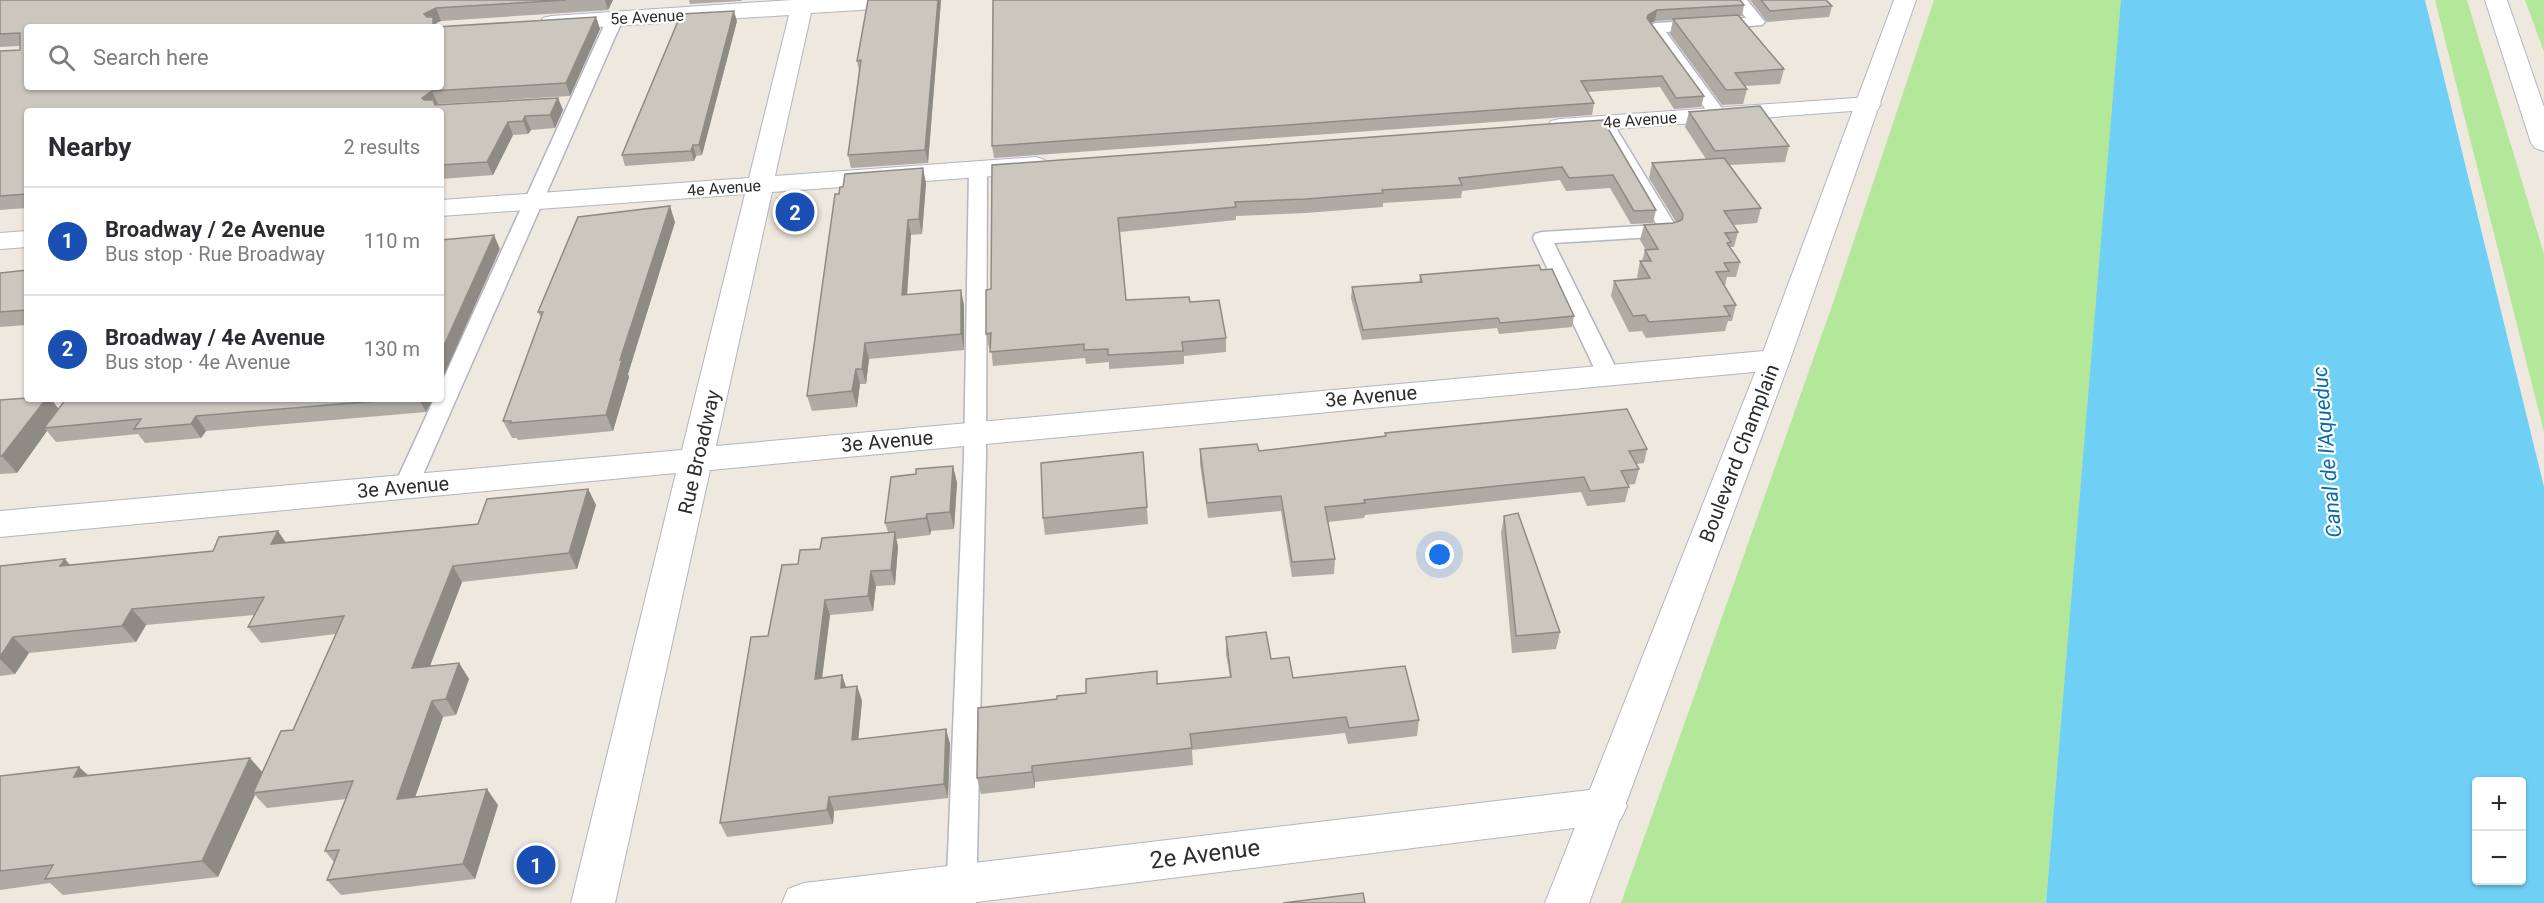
<!DOCTYPE html>
<meta charset="utf-8">
<style>
body{margin:0;font-family:Roboto,sans-serif;background:#f7f7f7;color:#2b2b33}
.controls{position:absolute;right:18px;bottom:18px;display:grid;overflow:hidden;border-radius:6px;box-shadow:0 2px 4px #0004}
.controls button{width:54px;height:54px;display:grid;place-items:center;padding:0;border:0;border-bottom:2px solid #e1e1e2;background:#fff;color:#2b2b33;font:30px sans-serif}
.you{position:absolute;left:1440px;top:555px;width:21px;height:21px;margin:-15px;border:4px solid #fff;border-radius:50%;background:#1a73e8;box-shadow:0 0 0 9px #1a73e833}
.badge{display:grid;place-items:center;width:39px;height:39px;border-radius:50%;background:#3c5eff;color:#fff;font-size:20px;font-weight:700}
.pin{position:absolute;translate:-50% -50%;border:3px solid #fff;box-shadow:0 2px 6px #0006}
.list{margin:0;padding:0;list-style:none}
h2{display:flex;justify-content:space-between;align-items:center;height:78px;margin:0;padding:0 24px;font-size:26px}
h2 small{font-size:20px;font-weight:400;color:#7c7c81}
.list li{display:grid;grid-template-columns:39px 1fr auto;gap:18px;align-items:center;box-sizing:border-box;height:108px;padding:0 24px;border-top:2px solid #e1e1e2}
.list b{display:block;font-size:22px;white-space:nowrap}
.list p{margin:0;font-size:20px;white-space:nowrap;color:#7c7c81}
.list em{font-size:20px;font-style:normal;color:#7c7c81}
.icon{flex:none;width:33px;height:33px;fill:none;stroke:currentColor;stroke-width:2;stroke-linecap:round;stroke-linejoin:round}
.map{position:relative;flex:none;width:2544px;height:903px;overflow:hidden}
.search{position:absolute;background:#fff;box-shadow:0 2px 4px #0004;left:24px;top:24px;width:420px;height:66px;display:flex;align-items:center;gap:15px;box-sizing:border-box;padding:0 21px;border-radius:6px;color:#7c7c81;font-size:22px}
.panel{position:absolute;background:#fff;box-shadow:0 2px 4px #0004;left:24px;top:108px;width:420px;height:294px;border-radius:6px}
.map>svg:first-child{display:block}
.green{fill:#b3e79a}
.water{fill:#6fcff4;fill-rule:evenodd}
.lines{fill:none;stroke-linecap:round;stroke-linejoin:round}
.service-casing{stroke:#b3b5c1;stroke-width:3}
.minor-casing{stroke:#b3b5c1;stroke-width:2}
.secondary-casing{stroke:#b3b5c1;stroke-width:2}
.service{fill:#fff;fill-rule:evenodd}
.minor{fill:#fff;fill-rule:evenodd}
.secondary{fill:#fff;fill-rule:evenodd}
.wall{fill:#afaaa3}
.shaded-wall{fill:#8e8b85}
.building{fill:#cbc6be;stroke:#8e8b85;stroke-width:1.5;fill-rule:evenodd}
.labels{text-anchor:middle;dominant-baseline:central;stroke-width:4.5;stroke-linejoin:round;paint-order:stroke}
.far-street-label{font-size:16px;fill:#2d2d2d;stroke:#fff}
.street-label{font-size:20px;fill:#2d2d2d;stroke:#fff}
.water-label{font-size:21px;font-style:italic;fill:#086da6;stroke:#fff}
.near-street-label{font-size:24px;fill:#2d2d2d;stroke:#fff}
</style>
<div class="map">
<svg width="2544" height="903" viewBox="0 0 2544 903">
<rect width="100%" height="100%" fill="#efe8df"/>
<path class="green" d="M1934 0H2122L2046 903H1621L1834 300Z
M2435 0H2467L2544 254V432Z
M2525 0H2544V52Z"/>
<path class="water" d="M2121 0H2425L2544 487V903H2046ZM2476 782H2522V880H2476Z"/>
<g class="lines">
<g class="service-casing">
<path id="service" d="M1732 0H1747L1765 22 1762 25 1666 32 1726 114 1718 119 1712 118 1647 28 1655 23 1746 18Z
M615 14 623 19 418 486 414 492 406 494 398 492 394 486 434 399H441V384L607 19Z
M1605 118 1613 123 1678 230 1676 234 1669 236 1554 243 1619 374 1615 379 1608 381 1601 379 1597 374 1533 238 1535 234 1542 232 1657 225 1597 123Z
M978 164 984 165 987 169 986 457 976 903H946L964 457 969 169 972 165Z"/>
</g>
<g class="minor-casing">
<path id="minor" d="M792 0H935L932 5 924 6 811 13 775 176 1036 157 1045 160 1049 165 1045 170 1036 173 772 192 716 446 1775 350 1786 353 1790 360 1786 367 1775 370 710 470 615 903H571L676 473 0 537V511L682 450 745 194 441 216V200L749 178 789 15 551 30 543 28 540 23 543 18 551 16Z
M1869 97 1878 99 1881 104 1878 109 1560 133 1551 131 1548 126 1551 121 1560 119Z
M27 231V247L0 249V233Z
M1606 788 1621 793 1627 806 1621 819 1606 824 969 903H782L788 889 804 883Z"/>
</g>
<g class="secondary-casing">
<path id="secondary" d="M1894 0H1916L1790 360 1589 903H1545L1760 360Z
M2485 0H2507L2544 107V151L2535 148 2531 143Z"/>
</g>
<use href="#service" class="service"/>
<use href="#minor" class="minor"/>
<use href="#secondary" class="secondary"/>
</g>
<path class="wall" d="M0 0H613L608 10 441 21 436 23 438 27 596 17 600 29 570 96 438 104 436 105 558 98 563 110 555 128 531 130 528 134 513 135 493 175 441 179V111H27V208L0 210V51L20 50V46L0 47Z
M689 0H742L741 1 690 4Z
M868 0H941L928 163 851 168 848 155 859 71 857 61Z
M993 0 1744 5 1742 16H1739L1784 69 1780 84 1745 86 1747 89 1743 104 1722 105 1670 34 1673 20 1655 21 1651 23 1704 96 1701 107 1674 109 1660 87 1587 92 1594 103 1592 115 994 158 992 146Z
M1750 0H1826L1832 6 1829 17 1767 22Z
M737 21 702 155 696 156 694 161 625 166 622 155Z
M1689 112 1789 146 1785 162 1730 165 1761 208 1757 223 1734 225 1738 232 1734 247H1730L1740 262 1736 277H1727L1725 286 1736 305 1732 321H1728L1725 331 1646 338 1642 331 1629 332 1611 296 1614 281 1638 279 1637 277 1640 261H1642L1645 250H1646L1640 240 1644 225 1673 223 1676 222 1649 178 1652 163 1706 159 1685 127Z
M1603 120 1656 210 1653 223 1631 224 1610 188 1566 191 1560 180 1462 191 1461 198 1383 203V207L1306 213 1236 216V220L1120 232 1126 300 1190 302 1226 338V352L1184 356V364L1109 369V362L1086 364 1085 358 993 366 991 348H989L986 334 991 289 992 165Z
M926 183 922 234 911 235 907 295 964 305V350L869 359 866 384H860L857 407 812 411 807 396 839 194 843 187Z
M675 222 628 374 629 377 613 431 518 440 517 438H512L503 421 541 318 538 312Z
M27 270V325L0 327V273Z
M1541 270 1574 316 1572 327 1499 334 1497 328 1362 340 1351 298 1352 287 1419 282 1420 275Z
M51 399 59 409 66 399H433L426 412 206 431 201 438 145 443 138 434 56 442 47 431 17 473 0 474V400Z
M1385 433 1647 449 1644 463 1636 464 1639 469 1635 484 1627 485 1629 487 1625 502 1587 506 1581 492 1365 515 1364 518 1328 522 1335 559 1334 574 1292 577 1281 511 1208 518 1200 464V449L1259 451 1385 436Z
M1143 452 1148 524 1045 535 1043 518Z
M953 466 957 483 954 529 931 531 930 535 896 539 898 547 895 585 876 586 873 611 830 615 822 678 842 675 846 687 857 686 862 701 858 739 946 729 950 744 948 798 834 811 833 824 727 837 720 823 768 636 798 564 820 549 888 532 885 523 916 474Z
M588 489 596 505 577 569 462 582 430 666 459 663 469 679 456 715 443 717 415 797 498 805 475 879 341 895 327 880 334 862 325 851 346 799 267 808 255 795 218 877 63 895 50 883 0 890V776L79 767 88 775 262 772 293 730 336 634 261 643 248 627 254 615 146 625 136 642 29 653 15 674 0 676V566L65 559 69 565 213 551 286 542 478 524Z
M1504 516 1560 632 1556 649 1512 653 1501 533Z
M1226 637 1271 659 1293 678 1419 720 1417 736 1348 744 1345 733 1192 750 1193 765 1035 782V788L981 794 977 778 1057 699 1158 684 1230 677 1226 654Z"/>
<path class="shaded-wall" d="M605 0H613L608 10Z
M938 0H941L928 163 925 150Z
M436 8 441 21 436 23 438 27H434L424 14Z
M1657 10 1655 21 1646 26 1648 15Z
M734 11 737 21 702 155 699 145Z
M596 17 600 29 570 96 566 83Z
M432 91 438 104 428 111 422 98Z
M558 98 563 110 555 128 550 115Z
M525 116 531 130 528 134 523 121Z
M508 122 513 135 493 175 487 162Z
M693 145 696 156 694 161 691 151Z
M923 168 926 183 922 234 919 219Z
M670 206 675 222 628 374 629 377 613 431 606 415 620 360Z
M908 220 911 235 906 311 902 295Z
M494 235 500 249 441 382V352Z
M961 290 964 305V350L961 334Z
M865 343 869 359 866 384 862 369Z
M856 369 860 384 857 407 852 391Z
M46 399H51L61 412 44 428 47 431 17 473 2 456Z
M419 399H433L426 412Z
M196 416 206 431 201 438 191 424Z
M953 466 957 483 954 529 950 512Z
M588 489 596 505 577 569 569 553Z
M927 514 931 531 930 535 926 518Z
M278 531 289 547 271 544Z
M895 532 898 547 895 585 891 570Z
M65 559 79 576 60 566Z
M453 566 462 582 423 684 412 668Z
M871 571 876 586 873 611 868 596Z
M825 600 830 615 820 694 815 679Z
M132 609 146 625 136 642 122 626Z
M13 637 29 653 15 674 0 659V657Z
M459 663 469 679 456 715 446 699Z
M842 675 847 690 841 688Z
M857 686 862 701 857 754 852 740Z
M432 701 443 717 409 815 397 799Z
M946 729 950 744 948 798 944 784Z
M250 758 264 774 253 793 255 795 218 877 202 861Z
M1032 766 1035 782V788L1032 772Z
M79 767 96 783 74 777Z
M487 789 498 805 475 879 463 864Z
M829 797 834 811 833 824 827 810Z"/>
<path class="building" d="M0 0H566L436 8 424 14 427 17H433V25L436 27 596 17 566 83 432 91 422 98 424 100H433L435 105 558 98 550 115 525 116 523 121 508 122 487 162 441 165V111H27V194L0 196V51L20 50V33L0 34ZM27 27H441V87H27Z
M868 0H938L925 150 848 155 861 60 857 61Z
M993 0H1740L1744 5 1657 10 1648 15 1647 18 1704 96 1676 98 1662 76 1581 81 1594 103 992 146Z
M1761 0H1826L1832 6 1770 11Z
M734 11 699 145H693L691 151 622 155 681 14Z
M1738 15 1784 69 1735 73 1747 89 1726 90 1673 19Z
M1760 106 1789 146 1715 151 1689 112Z
M1603 120 1656 210 1634 211 1613 175 1569 178 1562 167 1459 178 1462 185 1382 190 1383 193 1306 199 1235 202 1236 207 1118 218 1126 300 1189 297 1190 302 1219 300 1226 338 1182 342 1183 351 1108 355V349L1084 350V344L990 352 991 333 986 334V290L991 289 992 165Z
M1724 158 1761 208 1724 211 1738 232 1725 233 1731 242 1727 243 1740 262 1724 263 1729 271 1716 272 1736 305 1724 306 1730 316 1649 322 1645 315 1633 316 1614 281 1650 278 1640 261H1651L1645 250 1658 249 1644 225 1673 223 1682 220 1683 214 1652 163Z
M923 168 919 219 908 220 902 295 961 290V334L865 343 862 369H856L852 391 807 396 835 194H839L840 187H843L845 174Z
M670 206 620 360H622L606 415 510 423 511 421H503L543 312H538L578 217Z
M494 235 441 352V240Z
M1539 265 1541 270 1552 269 1574 316 1500 323 1498 318 1363 330 1352 287 1422 282 1420 275Z
M27 270V310L0 312V273Z
M27 398V399H46L2 456H0V400Z
M66 399H400L196 416 191 424 134 429 141 419 44 428Z
M1627 409 1647 449 1629 451 1639 469 1621 471 1629 487 1590 491 1584 477 1364 500 1365 503 1325 507 1335 559 1292 562 1281 496 1207 503 1200 449 1257 444 1259 451 1386 436 1385 433Z
M1143 452 1147 507 1043 518 1041 463Z
M953 466 950 512 927 514 926 518 885 523 891 477 916 474V469Z
M588 489 569 553 453 566 412 668 459 663 446 699 432 701 397 799 487 789 463 864 327 880 339 850 325 851 353 781 253 793 281 731 293 730 344 616 248 627 264 597 132 609 122 626 13 637 0 657V566L65 559 60 566 213 551 219 537 278 531 271 544 478 524 487 499Z
M1518 513 1560 632 1516 636 1504 516Z
M895 532 891 570 871 571 868 596 825 600 815 679 842 675 841 688 857 686 852 740 946 729 944 784 829 797 827 810 720 823 751 637 768 636 782 565 798 564 800 550 820 549 822 538Z
M1266 632 1271 659 1289 657 1293 678 1405 666 1419 720 1349 728 1346 717 1190 734 1192 748 1032 766V772L977 778 978 708 1057 699V696L1086 693V679L1157 671V684L1231 677 1226 637Z
M250 758 202 861 45 879 53 865 0 871V776L79 767 74 777Z
M1363 893 1365 903H1283Z"/>
<g class="labels">
<g class="far-street-label">
<text transform="translate(647 17) rotate(-3)">5e Avenue</text>
<text transform="translate(1640 120) rotate(-4)">4e Avenue</text>
<text transform="translate(724 188) rotate(-4)">4e Avenue</text>
</g>
<g class="street-label">
<text transform="translate(1371 396) rotate(-5)">3e Avenue</text>
<text transform="translate(887 441) rotate(-5)">3e Avenue</text>
<text transform="translate(699 452) rotate(-77)">Rue Broadway</text>
<text transform="translate(1739 453) rotate(-69)">Boulevard Champlain</text>
<text transform="translate(403 487) rotate(-5)">3e Avenue</text>
</g>
<g class="water-label">
<text transform="translate(2327 452) rotate(-95)">Canal de l'Aqueduc</text>
</g>
<g class="near-street-label">
<text transform="translate(1205 854) rotate(-7)">2e Avenue</text>
</g>
</g>
</svg>
<div class="controls">
<button>+</button>
<button>−</button>
</div>
<div class="you"></div>
<div class="pin badge" style="left:536px;top:865px;background:#1a4fb4">1</div>
<div class="pin badge" style="left:795px;top:212px;background:#1a4fb4">2</div>
<div class="search"><svg class="icon" aria-label="search" viewBox="0 0 24 24"><circle cx="10" cy="10" r="6"/><path d="M15 15l6 6"/></svg>Search here</div>
<section class="panel">
<h2>Nearby<small>2 results</small></h2>
<ul class="list">
<li><span class="badge" style="background:#1a4fb4">1</span><div><b>Broadway / 2e Avenue</b><p>Bus stop · Rue Broadway</p></div><em>110 m</em></li>
<li><span class="badge" style="background:#1a4fb4">2</span><div><b>Broadway / 4e Avenue</b><p>Bus stop · 4e Avenue</p></div><em>130 m</em></li>
</ul>
</section>
</div>
